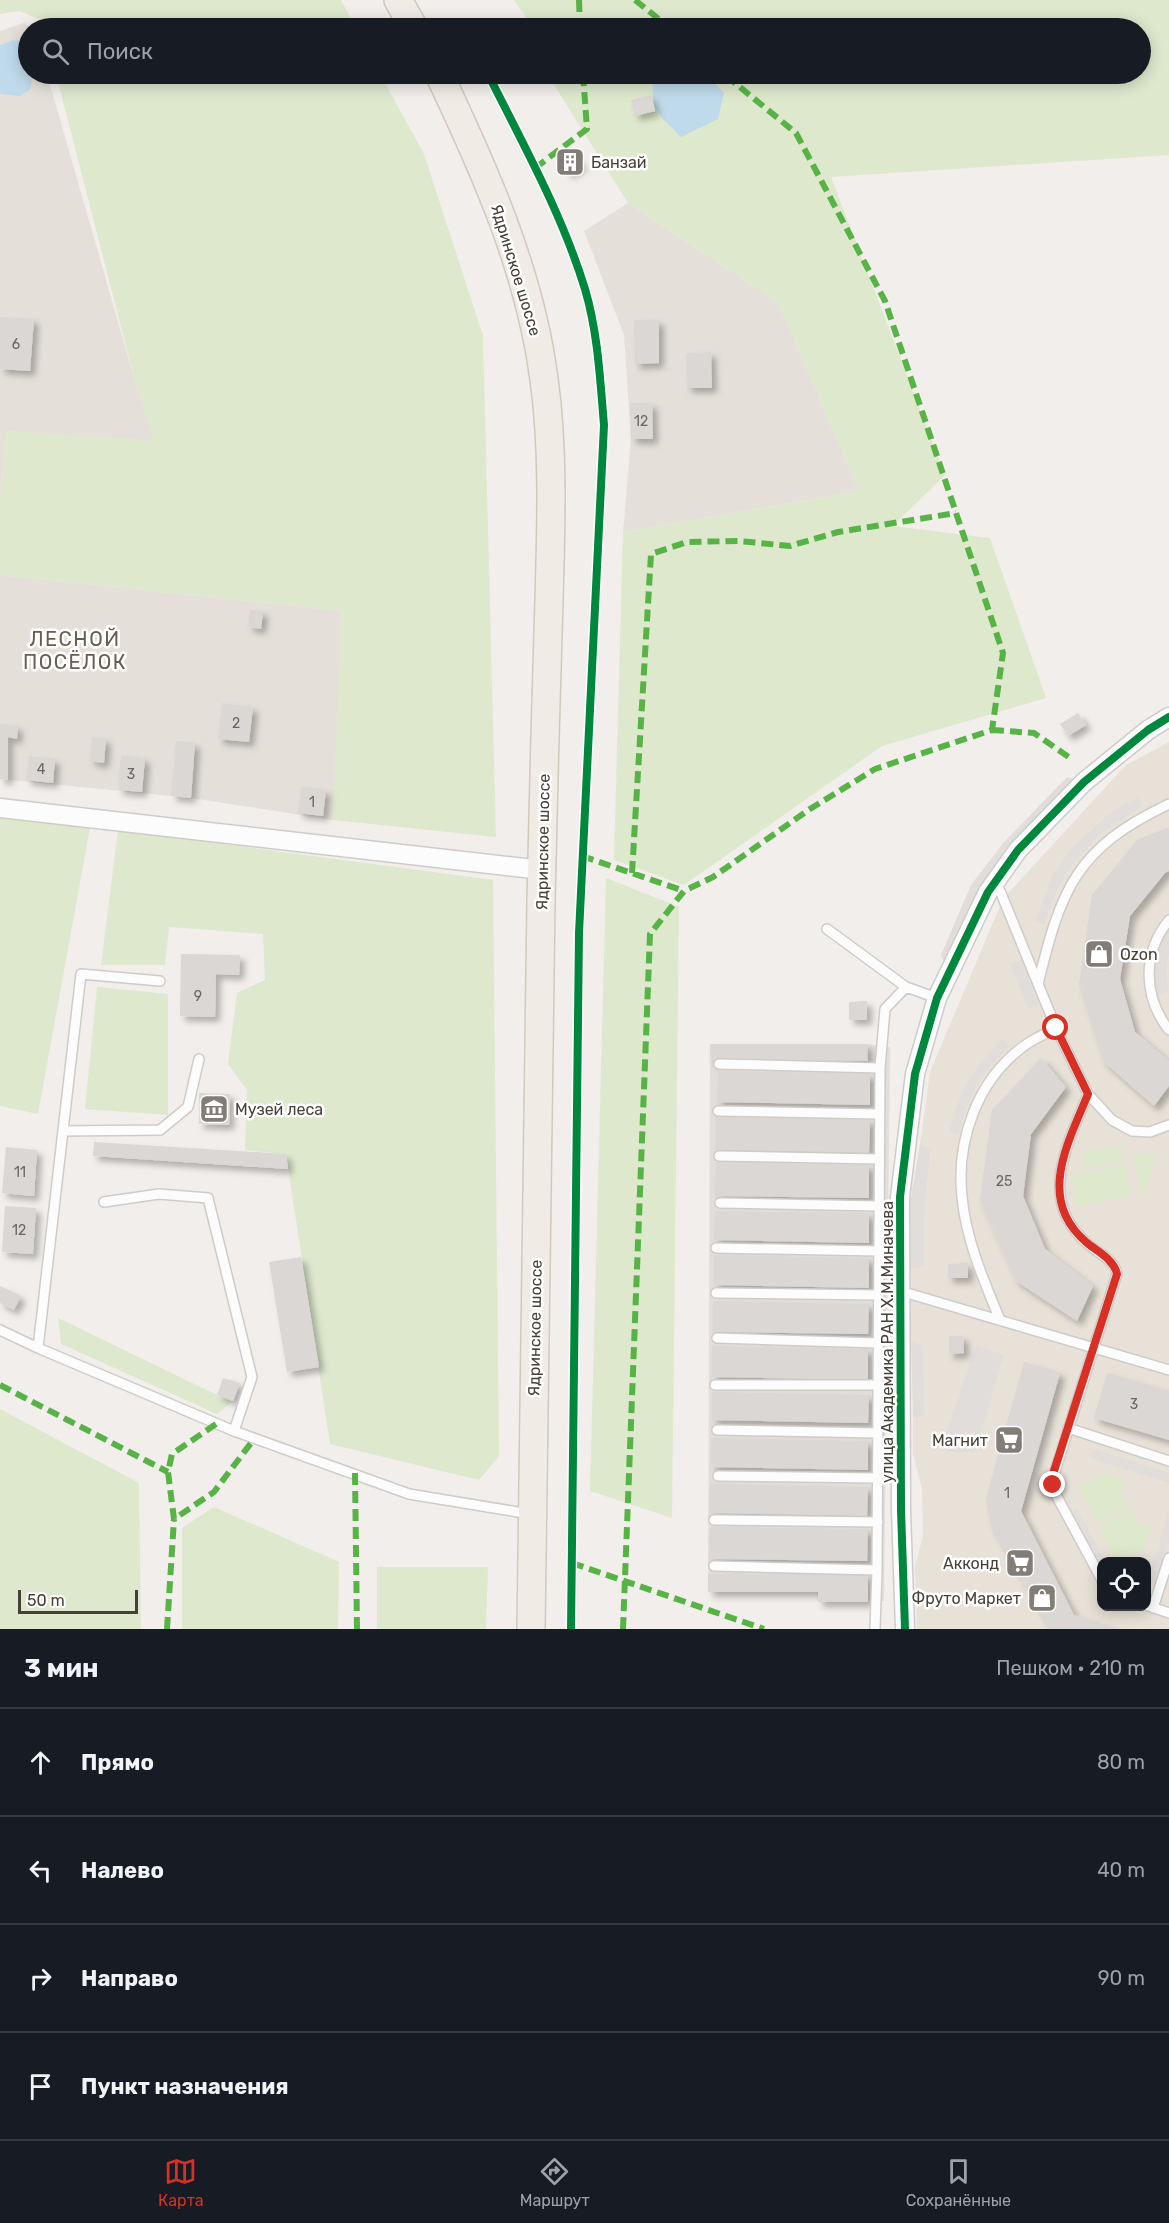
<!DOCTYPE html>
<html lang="ru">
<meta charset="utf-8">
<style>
body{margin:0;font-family:Rubik,sans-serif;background:#242831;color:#f1f3f6}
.controls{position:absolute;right:18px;bottom:18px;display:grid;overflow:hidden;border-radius:12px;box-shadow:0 3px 15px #0003}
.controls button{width:54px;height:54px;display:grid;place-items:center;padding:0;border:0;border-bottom:2px solid #363941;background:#171b24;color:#f1f3f6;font:30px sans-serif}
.scale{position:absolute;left:18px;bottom:15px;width:120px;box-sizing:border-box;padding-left:6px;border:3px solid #464038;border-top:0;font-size:16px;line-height:21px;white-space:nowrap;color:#464038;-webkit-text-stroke:4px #fff;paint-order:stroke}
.stop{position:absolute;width:18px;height:18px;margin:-14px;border:4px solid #d93025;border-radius:50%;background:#fff}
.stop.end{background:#d93025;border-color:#fff;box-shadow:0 2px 6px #0008}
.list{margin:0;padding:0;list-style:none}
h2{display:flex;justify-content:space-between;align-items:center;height:78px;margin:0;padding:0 24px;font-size:26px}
h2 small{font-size:20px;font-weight:400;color:#9ea1a6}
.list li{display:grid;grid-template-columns:39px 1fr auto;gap:18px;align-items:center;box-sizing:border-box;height:108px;padding:0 24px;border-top:2px solid #363941}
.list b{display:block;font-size:22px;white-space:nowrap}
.list em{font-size:20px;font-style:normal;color:#9ea1a6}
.icon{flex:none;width:33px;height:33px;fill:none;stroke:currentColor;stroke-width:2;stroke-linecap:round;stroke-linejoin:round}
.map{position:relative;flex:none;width:1169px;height:1629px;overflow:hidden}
.search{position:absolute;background:#171b24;box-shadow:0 3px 15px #0003;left:18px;right:18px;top:18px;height:66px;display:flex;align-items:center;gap:15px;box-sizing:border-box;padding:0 21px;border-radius:33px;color:#9ea1a6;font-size:22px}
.sheet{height:510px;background:#171b24}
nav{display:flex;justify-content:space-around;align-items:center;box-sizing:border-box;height:84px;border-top:2px solid #363941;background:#171b24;font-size:16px;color:#9ea1a6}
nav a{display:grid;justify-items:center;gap:3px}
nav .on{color:#d93025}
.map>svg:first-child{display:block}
.residential{fill:#e4e0d9}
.industrial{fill:#e2dedb}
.education{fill:#e7e1d7;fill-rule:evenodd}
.green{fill:#dee8cd}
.parking{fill:#e0dddb}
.water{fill:#bfdaea}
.building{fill:#dad7d4;filter:url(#shadow)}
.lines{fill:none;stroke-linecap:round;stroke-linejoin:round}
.lane-casing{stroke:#ceccc9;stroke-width:12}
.street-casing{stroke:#ceccc9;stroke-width:21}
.primary-casing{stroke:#d1c9ba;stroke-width:30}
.lane{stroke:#fdfcfc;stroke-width:9}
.street{stroke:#fdfcfc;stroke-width:18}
.primary{stroke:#f0ece5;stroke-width:27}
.quiet{stroke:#57b346;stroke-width:6;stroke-dasharray:12 6;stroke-linecap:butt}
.cycleway-casing{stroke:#fff;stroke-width:11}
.cycleway{stroke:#00873e;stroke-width:8}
.route{stroke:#d93025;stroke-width:8}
.labels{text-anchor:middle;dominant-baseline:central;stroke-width:5;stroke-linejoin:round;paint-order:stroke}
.number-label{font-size:14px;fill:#6c6660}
.poi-label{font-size:16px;fill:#464038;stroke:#fff;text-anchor:start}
.street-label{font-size:16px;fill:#464038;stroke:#fff}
.quarter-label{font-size:20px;letter-spacing:1.5px;fill:#675d50;stroke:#fff}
</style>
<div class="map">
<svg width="1169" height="1629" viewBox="0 0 1169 1629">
<defs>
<filter id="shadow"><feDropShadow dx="5" dy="5" stdDeviation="3" flood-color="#0004"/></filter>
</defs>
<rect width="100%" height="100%" fill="#f1eeeb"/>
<path class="residential" d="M24 23 33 28H28V74H47L135 381 155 441 7 431 0 497V31Z
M628 203 778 302 859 491 623 532 631 439 624 335 584 231Z
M0 575 342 611 333 820 191 798 0 779Z"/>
<path class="industrial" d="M710 1044H867L890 1047 884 1601 818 1602 817 1592H708Z"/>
<path class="education" d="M1169 742V1629H917L915 1566 923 1536 922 1489 913 1454V1419L925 1415 923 1347 911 1340V1269L924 1265 925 1204 931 1152 920 1144 930 1072 1003 899 1126 765ZM1102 1562H1146V1606H1102Z"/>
<path class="green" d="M0 0H341L356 28H45L42 20 19 11 0 14Z
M514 0H1169V155L831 177 945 475 893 526 990 538 1046 698 882 746 684 885 614 860 623 532 859 491 778 302 628 203 553 83 563 74H1140V28H534Z
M56 74H380L424 154 483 336 496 837 333 820 341 611 0 575V497L7 431 154 440 135 381Z
M0 817 90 828 38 1114 0 1106Z
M118 830 493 880 499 1456 479 1480 330 1444 286 1154 245 1150 247 1090 228 1064 237 993 265 980 263 934 169 927 165 965H101Z
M606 878 679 907 672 1518 590 1491Z
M97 987 168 994V1115L85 1109Z
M1122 1145 1125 1161 1084 1169 1080 1153Z
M1157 1152 1142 1200 1133 1155Z
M1125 1165 1131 1196 1076 1206 1070 1176Z
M58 1318 217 1395 233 1401 217 1414 61 1344Z
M0 1409 139 1483 141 1629H0Z
M1105 1473 1125 1480 1121 1492 1129 1507 1097 1523 1078 1486Z
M214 1507 339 1562 338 1629H182V1528Z
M1131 1510 1138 1524 1151 1527 1145 1549 1116 1561 1099 1526Z
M377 1567H488L486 1629H377Z"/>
<path class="parking" d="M1067 777 1084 782 1018 850 949 972 941 955 971 885 1005 841Z
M1138 797 1142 806 1102 832 1070 867 1055 894 1044 924 1035 922 1053 875 1072 848 1109 814Z
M1169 927V952L1166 967 1168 991 1157 997 1154 984 1155 957 1159 944Z
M1021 960 1039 1005 1028 1009 1010 964Z
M1002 1039 1009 1046 993 1063 979 1081 969 1101 958 1134 949 1132 956 1109 965 1086 978 1066Z
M920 1144 931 1151 925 1204 924 1266 911 1269 910 1203Z
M911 1340 923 1346 925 1415 913 1419Z
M976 1345 1004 1355 975 1452H947V1431Z
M1093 1449 1169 1473V1483L1090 1458Z
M1077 1508 1105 1561 1102 1562 1101 1571 1070 1512Z
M1169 1511V1543L1156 1586 1147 1584Z"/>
<path class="water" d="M13 40 22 41 26 46 28 74H30L32 82 30 90 20 96 0 94V45Z
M654 74H706L724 93 718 119 681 137C657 112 649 111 654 74Z"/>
<path class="building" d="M651 95 655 111 635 116 631 100Z
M573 150 582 166 568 174 559 158Z
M0 317 34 319 30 371 0 369Z
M634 320H659V363L635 364Z
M711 352 712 388H687L686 353Z
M630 403H652L653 439H631Z
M250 610 263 611 261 629 248 627Z
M222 703 253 707 249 742 218 739Z
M1078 713 1086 725 1068 736 1060 724Z
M0 724 18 726 17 739 8 737V780L0 779Z
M92 737 106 739 104 763 90 761Z
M176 741 195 743 191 798 171 796Z
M121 755 145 758 142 792 118 790Z
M29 756 55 759 53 783 26 780Z
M301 787 326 790 323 816 298 813Z
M1169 827V871L1165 873 1130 916 1120 979 1135 1032 1169 1061V1086L1154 1106 1103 1061 1079 985 1092 895 1137 840Z
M181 954 240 955 239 975 216 974 215 1017 180 1016Z
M867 1001V1020H849V1002Z
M710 1044H867L868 1061 711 1060Z
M1041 1058 1066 1087 1031 1134 1023 1196 1045 1249 1093 1286 1077 1321 1016 1281 980 1200 992 1110Z
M718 1071 870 1074V1105L717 1102Z
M199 1093 230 1094 229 1125 199 1124Z
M716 1117 870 1120 869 1153 716 1150Z
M94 1142 286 1154 288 1169 93 1156Z
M6 1147 37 1150 34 1196 2 1193Z
M716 1162 869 1165V1198L715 1196Z
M5 1206 36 1208 33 1254 2 1252Z
M715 1211 869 1213V1243L714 1240Z
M714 1255 869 1258V1288L714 1285Z
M301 1257 319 1367 287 1372 269 1262Z
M968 1263V1278H948V1264Z
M0 1286 21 1296 14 1310 0 1303Z
M713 1301 869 1304 868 1334 713 1332Z
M949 1336H963L964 1353 949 1354Z
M712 1346 868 1349V1380L712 1377Z
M1024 1362 1060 1373 1021 1511 1074 1615 1118 1629H1050L991 1526 986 1498Z
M1107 1373 1169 1391V1440L1094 1418Z
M223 1378 240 1383 233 1401 217 1395Z
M712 1392 869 1395 868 1423 712 1420Z
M711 1438 868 1441V1470L711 1467Z
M710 1484 868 1487 867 1516 710 1513Z
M710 1527 868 1529 867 1561 709 1559Z
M708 1574H868V1602H818V1592H708Z"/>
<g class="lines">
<g class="lane-casing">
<path id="lane" d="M996 881 1056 1028 1088 1094 1112 1120 1132 1131 1150 1132 1169 1125
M1169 920C1142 953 1143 997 1169 1030
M827 929 906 987 937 998
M1038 984C1061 889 1076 848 1169 804
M719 1064 880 1068 877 1570 875 1629
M880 1068 885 1009 906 987
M1088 1094C1067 1146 1036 1201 1089 1245 1099 1254 1115 1260 1117 1274L1053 1478 1055 1493 1102 1580
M718 1111 879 1114
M63 1131 160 1130 188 1107 199 1059
M719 1156 879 1159
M104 1202 159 1194 208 1198 252 1377 234 1431
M720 1203 879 1206
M716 1248 879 1251
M900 1291 1169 1370
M716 1293 878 1295
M1000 1320C984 1281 966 1240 962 1197 956 1141 977 1080 1024 1046 1033 1039 1045 1034 1056 1028
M0 1330 38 1348 234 1431 409 1494 530 1514
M717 1338 878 1343
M38 1348 81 974 160 981
M715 1385H878
M1068 1428 1169 1461
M717 1430 878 1433
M718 1476 878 1478
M714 1520 878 1522
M714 1566 877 1570
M1146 1605 1169 1613
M1153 1608 1169 1558"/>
</g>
<g class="street-casing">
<path id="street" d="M0 808 542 870
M905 1629 901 1510 900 1197 915 1074 937 998 988 892 1018 850 1084 782 1148 730 1169 717"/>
</g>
<g class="primary-casing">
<path id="primary" d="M398 0 414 28
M439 74C485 171 530 271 544 379 554 452 551 527 549 600 546 700 543 801 541 901 538 1144 534 1386 531 1629"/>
</g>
<use href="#lane" class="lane"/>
<use href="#street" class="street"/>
<use href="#primary" class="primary"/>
<path class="quiet" d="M579 0 580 28
M635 0 670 28
M535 168 587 129 583 74
M992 730 1034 733 1073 760
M582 856 684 891
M632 873 651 554 687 542 739 541 790 546 838 532 956 513
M0 1385 168 1472
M216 1424 172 1454 168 1472 174 1519 214 1492 254 1439
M355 1473 357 1629
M572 1563 764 1629
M167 1629 174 1519
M623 1629 650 934 684 891 713 877 810 809 875 769 992 730 1003 653 885 301 796 133 724 74"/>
<g class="cycleway-casing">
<path id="cycleway" d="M488 74C523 144 562 214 585 289 598 333 600 379 604 425L579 933 571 1629
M905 1629 901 1510 900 1197 915 1074 937 998 988 892 1018 850 1084 782 1148 730 1169 717"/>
</g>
<use href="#cycleway" class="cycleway"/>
</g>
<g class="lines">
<path class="route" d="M1053 1485 1054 1471 1117 1274C1114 1259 1096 1251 1086 1242 1036 1199 1068 1143 1088 1094L1056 1028"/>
</g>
<defs>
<g id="building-square" transform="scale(1.5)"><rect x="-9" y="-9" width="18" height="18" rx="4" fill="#827d77" stroke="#fff"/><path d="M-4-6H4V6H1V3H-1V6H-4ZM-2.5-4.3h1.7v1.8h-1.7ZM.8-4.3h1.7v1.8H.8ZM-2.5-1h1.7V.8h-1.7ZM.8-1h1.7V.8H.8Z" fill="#fff"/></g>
<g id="shop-square" transform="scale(1.5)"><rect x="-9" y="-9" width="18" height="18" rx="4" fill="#827d77" stroke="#fff"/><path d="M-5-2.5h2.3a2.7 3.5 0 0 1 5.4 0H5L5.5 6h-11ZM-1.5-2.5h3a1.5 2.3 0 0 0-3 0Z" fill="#fff"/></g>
<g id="museum-square" transform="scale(1.5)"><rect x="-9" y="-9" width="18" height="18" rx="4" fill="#827d77" stroke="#fff"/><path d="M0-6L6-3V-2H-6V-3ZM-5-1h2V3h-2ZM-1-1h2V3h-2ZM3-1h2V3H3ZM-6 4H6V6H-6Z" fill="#fff"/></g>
<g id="supermarket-square" transform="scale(1.5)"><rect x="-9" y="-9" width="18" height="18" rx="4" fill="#827d77" stroke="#fff"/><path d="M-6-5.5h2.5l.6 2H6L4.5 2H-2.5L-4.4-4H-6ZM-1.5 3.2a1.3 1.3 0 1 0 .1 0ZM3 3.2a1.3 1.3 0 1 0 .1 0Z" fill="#fff"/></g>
</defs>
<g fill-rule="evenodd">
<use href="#building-square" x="570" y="162"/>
<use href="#shop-square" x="1099" y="954"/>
<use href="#museum-square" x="214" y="1109"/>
<use href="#supermarket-square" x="1009" y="1440"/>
<use href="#supermarket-square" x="1020" y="1563"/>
<use href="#shop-square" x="1042" y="1598"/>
</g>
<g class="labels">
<g class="number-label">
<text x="16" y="344">6</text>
<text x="641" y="421">12</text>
<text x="236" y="723">2</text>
<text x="41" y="769">4</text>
<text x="131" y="774">3</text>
<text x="312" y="802">1</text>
<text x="198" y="996">9</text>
<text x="20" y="1172">11</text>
<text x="1004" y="1181">25</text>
<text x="19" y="1230">12</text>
<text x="1134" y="1404">3</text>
<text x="1007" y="1493">1</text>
</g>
<g class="poi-label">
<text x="591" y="162">Банзай</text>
<text x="1120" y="954">Ozon</text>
<text x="235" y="1109">Музей леса</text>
<text x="988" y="1440" text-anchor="end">Магнит</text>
<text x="999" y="1563" text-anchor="end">Акконд</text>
<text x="1021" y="1598" text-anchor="end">Фруто Маркет</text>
</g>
<g class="street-label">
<text transform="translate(516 270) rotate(73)">Ядринское шоссе</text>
<text transform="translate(543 842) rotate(-89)">Ядринское шоссе</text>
<text transform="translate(535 1328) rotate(-89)">Ядринское шоссе</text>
<text transform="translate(887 1342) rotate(-90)">улица Академика РАН Х.М.Миначева</text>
</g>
<g class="quarter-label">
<text x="75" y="639">ЛЕСНОЙ<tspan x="75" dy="23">ПОСЁЛОК</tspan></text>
</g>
</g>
</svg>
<div class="controls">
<button><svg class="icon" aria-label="locate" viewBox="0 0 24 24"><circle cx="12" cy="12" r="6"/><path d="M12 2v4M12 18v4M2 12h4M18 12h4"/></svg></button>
</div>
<div class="scale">50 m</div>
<div class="stop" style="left:1056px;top:1028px"></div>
<div class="stop end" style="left:1053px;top:1485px"></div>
<div class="search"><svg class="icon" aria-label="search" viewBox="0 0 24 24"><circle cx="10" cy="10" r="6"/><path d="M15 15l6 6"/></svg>Поиск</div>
</div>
<section class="sheet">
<h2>3 мин<small>Пешком · 210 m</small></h2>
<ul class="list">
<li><svg class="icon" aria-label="ahead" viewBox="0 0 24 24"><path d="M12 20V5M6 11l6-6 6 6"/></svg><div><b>Прямо</b></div><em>80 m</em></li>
<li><svg class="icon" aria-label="left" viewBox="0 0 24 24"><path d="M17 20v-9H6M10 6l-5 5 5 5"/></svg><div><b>Налево</b></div><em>40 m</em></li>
<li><svg class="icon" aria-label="right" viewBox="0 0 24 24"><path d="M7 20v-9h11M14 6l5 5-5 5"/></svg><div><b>Направо</b></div><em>90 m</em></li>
<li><svg class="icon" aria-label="arrive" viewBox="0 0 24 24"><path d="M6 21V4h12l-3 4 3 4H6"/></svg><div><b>Пункт назначения</b></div></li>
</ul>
</section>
<nav>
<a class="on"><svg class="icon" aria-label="map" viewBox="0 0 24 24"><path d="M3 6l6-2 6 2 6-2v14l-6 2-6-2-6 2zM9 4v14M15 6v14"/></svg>Карта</a>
<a><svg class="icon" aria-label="directions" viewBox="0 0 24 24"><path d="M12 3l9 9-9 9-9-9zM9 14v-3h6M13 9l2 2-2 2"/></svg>Маршрут</a>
<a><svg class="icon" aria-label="saved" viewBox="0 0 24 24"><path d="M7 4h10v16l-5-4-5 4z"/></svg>Сохранённые</a>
</nav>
